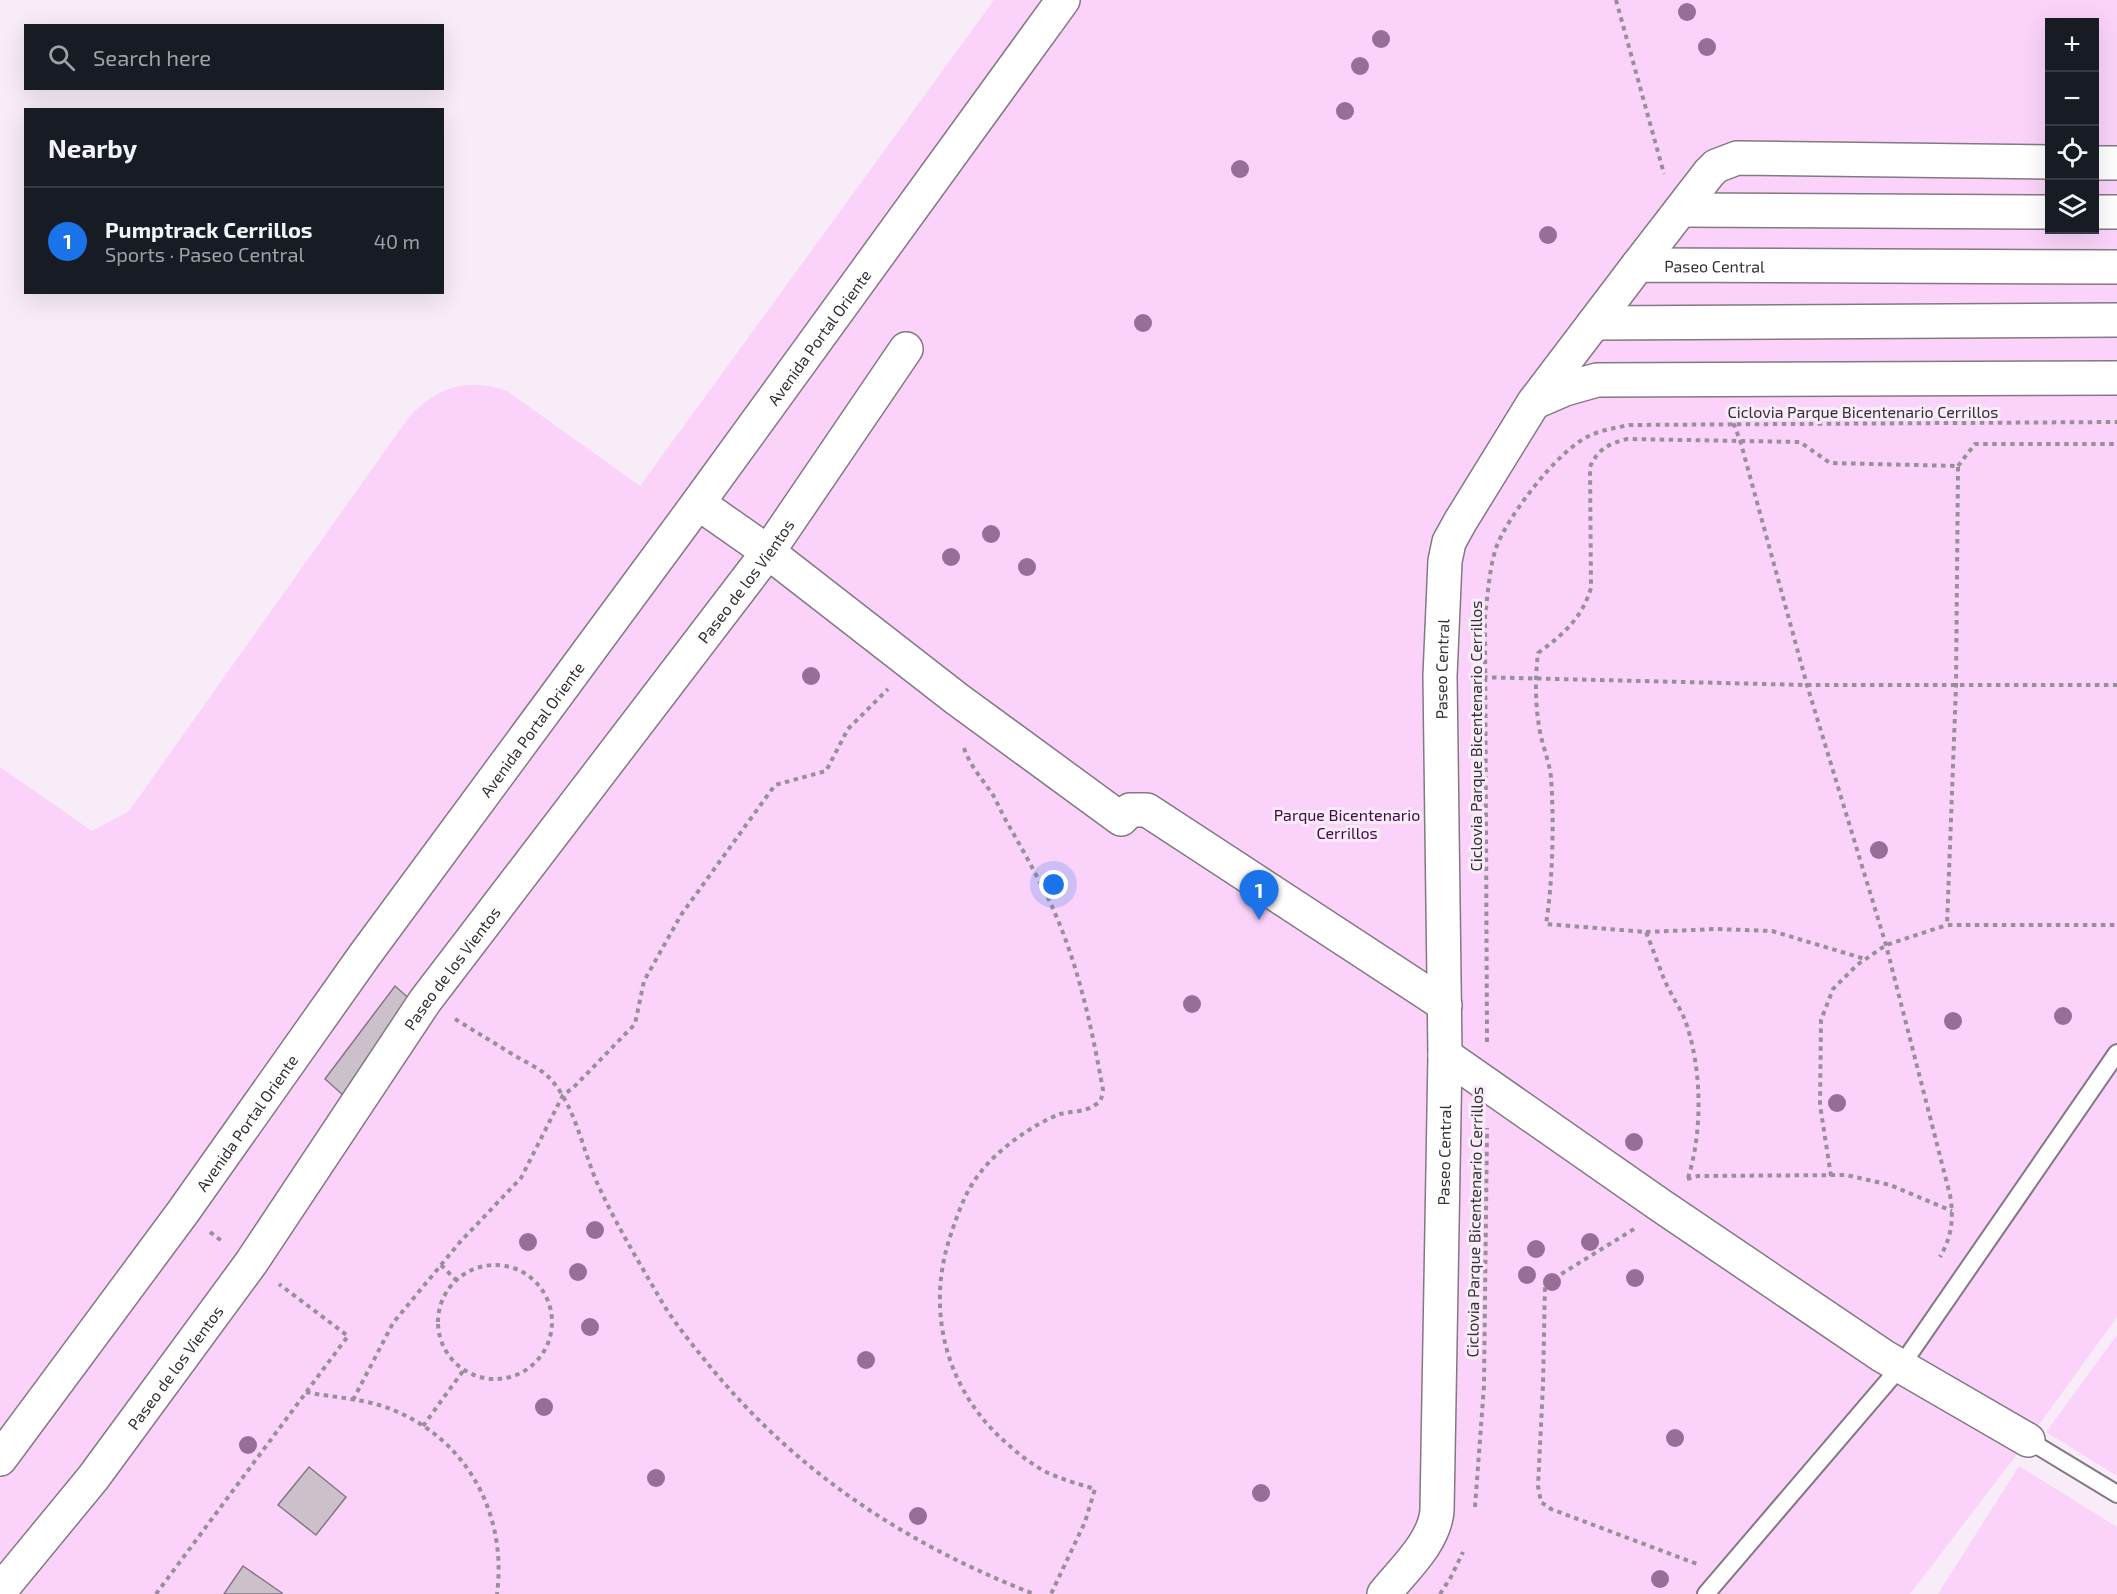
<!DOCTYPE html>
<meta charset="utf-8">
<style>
body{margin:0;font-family:"Exo 2",sans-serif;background:#20242c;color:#f1f3f6}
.controls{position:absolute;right:18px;top:18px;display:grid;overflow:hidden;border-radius:0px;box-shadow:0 6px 24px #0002}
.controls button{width:54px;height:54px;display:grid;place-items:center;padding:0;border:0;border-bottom:2px solid #363941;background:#171b24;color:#f1f3f6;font:30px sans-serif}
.you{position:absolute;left:1054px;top:885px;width:21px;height:21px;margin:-15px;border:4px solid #fff;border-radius:50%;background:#1a73e8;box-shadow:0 0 0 9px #1a73e833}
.badge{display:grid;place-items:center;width:39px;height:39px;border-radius:50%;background:#1a73e8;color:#fff;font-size:20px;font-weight:700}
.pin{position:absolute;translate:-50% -50px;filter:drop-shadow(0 2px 3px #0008)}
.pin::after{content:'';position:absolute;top:32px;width:21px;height:18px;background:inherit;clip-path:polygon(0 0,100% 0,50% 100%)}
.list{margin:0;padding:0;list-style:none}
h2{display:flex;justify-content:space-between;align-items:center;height:78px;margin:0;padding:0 24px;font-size:26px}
h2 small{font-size:20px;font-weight:400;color:#9ea1a6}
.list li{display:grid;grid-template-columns:39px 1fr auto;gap:18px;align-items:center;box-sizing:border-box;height:108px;padding:0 24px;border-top:2px solid #363941}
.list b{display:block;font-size:22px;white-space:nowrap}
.list p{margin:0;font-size:20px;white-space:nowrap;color:#9ea1a6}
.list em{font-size:20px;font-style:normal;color:#9ea1a6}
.icon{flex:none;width:33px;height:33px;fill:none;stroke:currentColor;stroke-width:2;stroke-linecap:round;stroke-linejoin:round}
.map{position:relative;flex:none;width:2117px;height:1594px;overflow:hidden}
.search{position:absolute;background:#171b24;box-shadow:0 6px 24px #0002;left:24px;top:24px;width:420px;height:66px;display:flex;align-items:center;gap:15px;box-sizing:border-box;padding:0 21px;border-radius:0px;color:#9ea1a6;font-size:22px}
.panel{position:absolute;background:#171b24;box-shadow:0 6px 24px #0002;left:24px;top:108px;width:420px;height:186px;border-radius:0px}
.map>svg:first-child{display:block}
.green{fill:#fbd3fa;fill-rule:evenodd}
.building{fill:#ccc0cb;stroke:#837882;stroke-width:1.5}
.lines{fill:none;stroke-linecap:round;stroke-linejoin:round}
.lane-casing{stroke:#837883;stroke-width:20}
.street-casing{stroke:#837883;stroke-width:36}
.path{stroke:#989098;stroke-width:4;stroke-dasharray:4.5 4.5;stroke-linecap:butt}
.lane{stroke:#fff;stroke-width:16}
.street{stroke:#fff;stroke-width:33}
.tree{fill:#976e97}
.labels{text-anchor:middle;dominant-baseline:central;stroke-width:6;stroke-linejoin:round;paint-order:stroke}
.street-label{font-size:16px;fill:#343034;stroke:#f8ecf8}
.park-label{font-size:16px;fill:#470648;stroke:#f8ecf8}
</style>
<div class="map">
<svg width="2117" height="1594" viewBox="0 0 2117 1594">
<rect width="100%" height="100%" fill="#f8ecf8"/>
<path class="green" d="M994 0H2117V1317L2028 1440 1910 1594H0V767L92 831 129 811 409 417C437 387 468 377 507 391L640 486ZM2050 22H2094V230H2050Z
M2117 1335V1476L2046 1432Z
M2019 1466 2117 1527V1594H1938Z"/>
<path class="building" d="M395 986 412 1001 344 1096 325 1079Z
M309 1467 346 1497 316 1535 278 1505Z
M243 1566 282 1593 281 1594H224Z"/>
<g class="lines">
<g class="lane-casing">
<path id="lane" d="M2028 1440 2117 1494
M1706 1594 1901 1366 2117 1053"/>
</g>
<g class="street-casing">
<g id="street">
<path d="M2094 163H2117"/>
<path d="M1681 210 2050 212"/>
<path d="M2094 212H2117"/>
<path d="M1638 265 1709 173 1716 166 1737 158 2050 162"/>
<path d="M1594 323 2117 320"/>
<path d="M1535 402 1565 389 1597 380 2117 378"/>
<path d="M698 503 768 552 957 699 1121 819 1130 810H1147L1445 1005"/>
<path d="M1445 1055 1660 1205 1883 1356 2028 1440"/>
<path id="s1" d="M0 1459 183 1212 364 956 698 503 1063 0"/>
<path id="s2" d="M0 1591 93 1478 251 1263 425 1001 768 552 906 349"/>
<path id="s3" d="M1384 1594C1403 1570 1434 1543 1437 1511L1445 1055 1440 676 1445 561 1449 542 1460 522 1534 402 1638 265 2117 267"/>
</g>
</g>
<path class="path" d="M1616 0 1664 174
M1730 415 1740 440 1807 685 1886 945 1950 1195C1954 1218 1952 1236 1940 1257
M1958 466 1975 444H2117
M1474 677 1807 685H2117
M964 748C970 766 983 780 993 795 998 804 1002 814 1008 824 1021 847 1035 872 1047 896 1077 957 1091 1024 1103 1090 1102 1097 1101 1102 1095 1105 1086 1112 1071 1111 1060 1114 1033 1124 997 1150 980 1173 966 1190 958 1213 951 1234 924 1312 947 1394 1011 1447 1021 1456 1032 1464 1044 1471 1060 1479 1078 1484 1095 1489L1085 1522 1051 1594
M1646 932 1716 929 1772 931 1865 959
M455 1019C476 1032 496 1044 517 1057 526 1062 536 1067 544 1073 575 1099 582 1151 599 1187 617 1226 640 1264 662 1302 675 1324 692 1344 708 1364 796 1472 905 1544 1034 1594
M1487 1042 1485 617C1488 594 1489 570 1496 548 1507 517 1558 450 1589 436 1601 430 1615 428 1629 425L2117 422
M1831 1176 1820 1105 1821 1020 1833 989 1857 965 1886 945 1947 925
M1688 1178C1703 1131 1702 1067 1685 1020 1679 1006 1670 993 1664 979 1658 964 1652 947 1646 932L1546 924C1553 881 1554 820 1551 777 1549 761 1543 747 1540 732 1535 705 1535 679 1538 653 1563 635 1582 618 1591 588L1590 467C1598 449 1608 444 1627 439L1800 442 1830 463 1958 466 1956 686 1947 925H2117
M1687 1179 1698 1176 1846 1175 1890 1185 1952 1211
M1634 1229 1545 1284 1543 1385 1538 1486 1541 1502 1551 1509 1697 1564
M210 1232 223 1242
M441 1265 456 1280
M438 1322a57 57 0 1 1 114 0a57 57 0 1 1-114 0Z
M306 1392C330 1397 355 1398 379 1405 462 1431 508 1509 497 1594
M353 1400 393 1323 460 1242 521 1178 563 1095 573 1088 635 1024 644 981 681 915 775 785 826 771 848 729 888 689
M423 1426 463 1371
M1475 1507 1484 1386 1487 1128
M156 1594 348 1336 279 1284
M1440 1594 1451 1577 1463 1552"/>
<use href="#lane" class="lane"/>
<use href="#street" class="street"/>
</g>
<g class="tree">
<circle cx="1687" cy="12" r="9"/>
<circle cx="1381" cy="39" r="9"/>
<circle cx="1707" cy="47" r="9"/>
<circle cx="1360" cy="66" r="9"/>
<circle cx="1345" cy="111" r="9"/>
<circle cx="1240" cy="169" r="9"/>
<circle cx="1548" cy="235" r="9"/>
<circle cx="1143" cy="323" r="9"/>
<circle cx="991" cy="534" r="9"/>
<circle cx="951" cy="557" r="9"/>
<circle cx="1027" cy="567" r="9"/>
<circle cx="811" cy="676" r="9"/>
<circle cx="1879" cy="850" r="9"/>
<circle cx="1192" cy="1004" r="9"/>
<circle cx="2063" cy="1016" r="9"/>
<circle cx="1953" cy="1021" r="9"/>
<circle cx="1837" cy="1103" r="9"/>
<circle cx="1634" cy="1142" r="9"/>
<circle cx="595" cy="1230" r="9"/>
<circle cx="528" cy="1242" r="9"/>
<circle cx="1590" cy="1242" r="9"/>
<circle cx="1536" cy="1249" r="9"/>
<circle cx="578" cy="1272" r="9"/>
<circle cx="1527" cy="1275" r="9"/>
<circle cx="1635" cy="1278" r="9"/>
<circle cx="1552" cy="1282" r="9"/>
<circle cx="590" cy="1327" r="9"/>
<circle cx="866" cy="1360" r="9"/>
<circle cx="544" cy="1407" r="9"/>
<circle cx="1675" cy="1438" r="9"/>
<circle cx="248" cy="1445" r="9"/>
<circle cx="656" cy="1478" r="9"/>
<circle cx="1261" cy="1493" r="9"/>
<circle cx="918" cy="1516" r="9"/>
<circle cx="1660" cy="1579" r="9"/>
</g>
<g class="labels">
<g class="street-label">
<text stroke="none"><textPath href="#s3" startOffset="1482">Paseo Central</textPath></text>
<text stroke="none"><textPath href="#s1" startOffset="1389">Avenida Portal Oriente</textPath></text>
<text x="1863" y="411">Ciclovia Parque Bicentenario Cerrillos</text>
<text stroke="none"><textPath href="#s2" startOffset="1256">Paseo de los Vientos</textPath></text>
<text stroke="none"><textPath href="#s3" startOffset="942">Paseo Central</textPath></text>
<text stroke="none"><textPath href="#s1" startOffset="903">Avenida Portal Oriente</textPath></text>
<text transform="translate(1475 736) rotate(-90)">Ciclovia Parque Bicentenario Cerrillos</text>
<text stroke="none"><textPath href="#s2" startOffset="770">Paseo de los Vientos</textPath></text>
<text stroke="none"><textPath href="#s1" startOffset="417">Avenida Portal Oriente</textPath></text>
<text stroke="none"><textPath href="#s3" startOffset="456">Paseo Central</textPath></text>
<text transform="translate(1474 1222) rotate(-89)">Ciclovia Parque Bicentenario Cerrillos</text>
<text stroke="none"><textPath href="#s2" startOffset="284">Paseo de los Vientos</textPath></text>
</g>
<g class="park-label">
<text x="1347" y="814">Parque Bicentenario<tspan x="1347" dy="18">Cerrillos</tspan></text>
</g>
</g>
</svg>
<div class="controls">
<button>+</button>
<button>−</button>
<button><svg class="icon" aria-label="locate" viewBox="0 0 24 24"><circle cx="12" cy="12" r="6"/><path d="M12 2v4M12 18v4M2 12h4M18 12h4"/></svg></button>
<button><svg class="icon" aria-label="layers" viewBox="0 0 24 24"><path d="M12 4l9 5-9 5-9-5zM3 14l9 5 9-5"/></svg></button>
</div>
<div class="you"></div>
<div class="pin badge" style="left:1259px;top:920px">1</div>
<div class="search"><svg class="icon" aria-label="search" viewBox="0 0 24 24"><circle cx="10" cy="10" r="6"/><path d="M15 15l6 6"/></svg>Search here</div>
<section class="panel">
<h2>Nearby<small></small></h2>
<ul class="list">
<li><span class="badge">1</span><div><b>Pumptrack Cerrillos</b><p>Sports · Paseo Central</p></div><em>40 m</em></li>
</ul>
</section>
</div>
